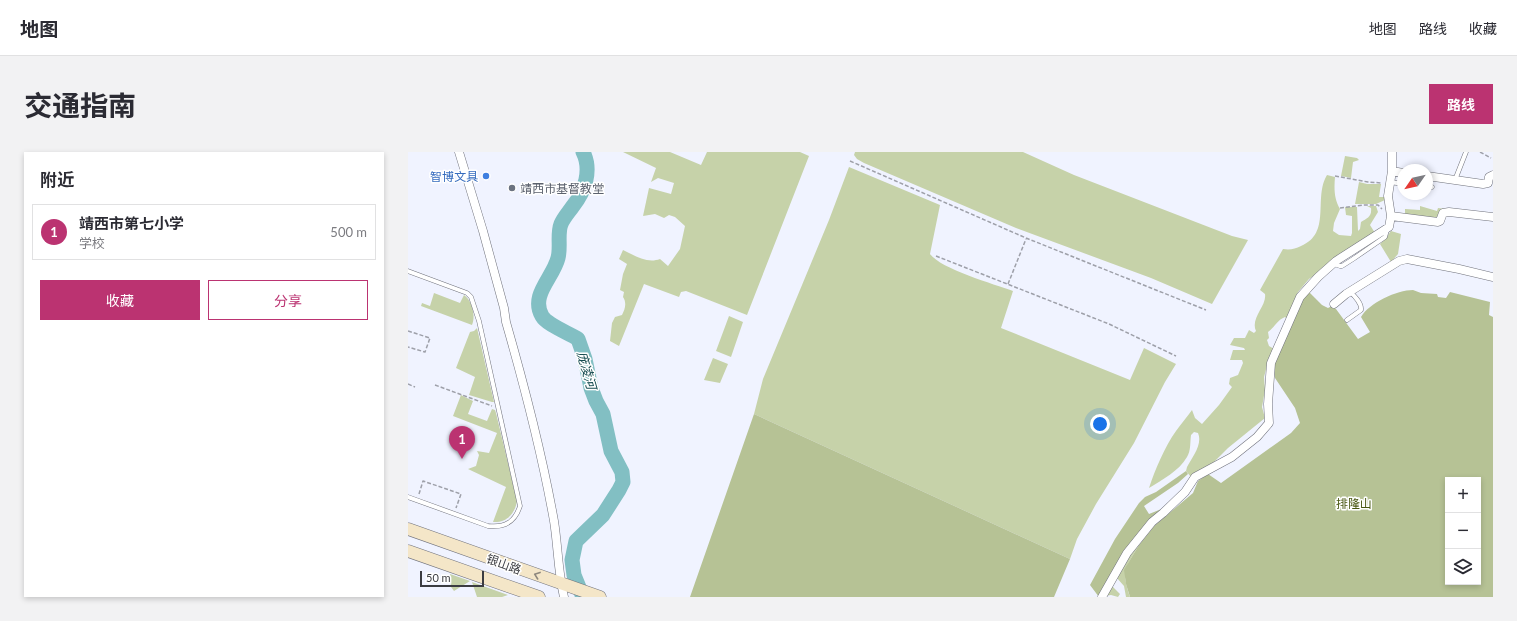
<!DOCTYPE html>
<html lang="zh">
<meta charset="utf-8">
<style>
body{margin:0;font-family:Lato,"Noto Sans SC",sans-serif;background:#f2f2f3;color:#2b2b33}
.controls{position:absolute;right:12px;bottom:12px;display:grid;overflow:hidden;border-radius:0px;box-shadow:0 2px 6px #0003}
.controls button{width:36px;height:36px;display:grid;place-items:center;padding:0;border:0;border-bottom:1px solid #e1e1e2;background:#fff;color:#2b2b33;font:20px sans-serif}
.compass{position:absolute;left:989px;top:12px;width:36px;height:36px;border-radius:50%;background:#fff;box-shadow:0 2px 6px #0003;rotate:236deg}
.scale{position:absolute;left:12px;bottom:10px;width:64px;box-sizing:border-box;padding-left:4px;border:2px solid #3b3c41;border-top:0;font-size:11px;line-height:14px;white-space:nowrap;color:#3b3c41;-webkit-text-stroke:3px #fff;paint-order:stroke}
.you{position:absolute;left:692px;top:272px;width:14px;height:14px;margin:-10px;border:3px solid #fff;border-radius:50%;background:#1a73e8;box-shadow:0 0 0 6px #1a73e833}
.badge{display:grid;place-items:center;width:26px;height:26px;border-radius:50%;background:#bb3371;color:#fff;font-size:13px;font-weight:700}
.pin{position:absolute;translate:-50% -33px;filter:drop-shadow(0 1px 2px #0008)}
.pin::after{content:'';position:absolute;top:21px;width:14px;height:12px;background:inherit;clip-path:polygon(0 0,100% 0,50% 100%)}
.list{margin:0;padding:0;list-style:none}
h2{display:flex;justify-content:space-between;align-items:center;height:52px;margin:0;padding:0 16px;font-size:17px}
h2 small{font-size:13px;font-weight:400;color:#7c7c81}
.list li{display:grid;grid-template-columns:26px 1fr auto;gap:12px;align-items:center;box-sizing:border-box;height:56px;margin:0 8px 8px;padding:0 8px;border:1px solid #e1e1e2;border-radius:0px}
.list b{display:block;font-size:15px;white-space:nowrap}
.list p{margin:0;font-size:13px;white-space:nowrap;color:#7c7c81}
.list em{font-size:13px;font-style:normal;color:#7c7c81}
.actions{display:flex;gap:8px;padding:12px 16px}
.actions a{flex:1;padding:9px 0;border:1px solid #bb3371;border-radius:0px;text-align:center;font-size:14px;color:#bb3371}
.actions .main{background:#bb3371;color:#fff}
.icon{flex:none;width:22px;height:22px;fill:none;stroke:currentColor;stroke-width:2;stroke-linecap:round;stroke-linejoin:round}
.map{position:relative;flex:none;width:1085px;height:445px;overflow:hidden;border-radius:0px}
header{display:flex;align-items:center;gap:24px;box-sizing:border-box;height:56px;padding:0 20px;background:#fff;border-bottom:1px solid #e1e1e2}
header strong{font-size:19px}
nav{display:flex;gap:22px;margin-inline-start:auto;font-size:14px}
.intro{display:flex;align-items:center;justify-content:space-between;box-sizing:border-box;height:96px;padding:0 24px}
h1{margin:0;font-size:28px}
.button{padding:10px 18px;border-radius:0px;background:#bb3371;color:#fff;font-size:14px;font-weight:700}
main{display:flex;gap:24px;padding:0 24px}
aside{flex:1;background:#fff;border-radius:0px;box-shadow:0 2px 6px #0003}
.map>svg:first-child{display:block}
.green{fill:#c6d2a9}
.forest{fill:#b6c295;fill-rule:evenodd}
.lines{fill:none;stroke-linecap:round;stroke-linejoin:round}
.river{stroke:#82bfc3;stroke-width:15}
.lane-casing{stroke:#70727c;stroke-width:5}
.street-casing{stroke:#70727c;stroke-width:9}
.secondary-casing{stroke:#70727c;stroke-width:13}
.path{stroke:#9ea0a9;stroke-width:1.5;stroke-dasharray:4 2;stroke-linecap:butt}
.lane{stroke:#fff;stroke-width:4}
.street{stroke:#fff;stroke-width:8}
.secondary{stroke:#f4e6c8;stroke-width:12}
.oneway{stroke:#8e887e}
.shop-dot{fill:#3f7fe0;stroke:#fff;stroke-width:1.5}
.worship-dot{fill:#6b7280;stroke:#fff;stroke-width:1.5}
.labels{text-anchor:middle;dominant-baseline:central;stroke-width:3;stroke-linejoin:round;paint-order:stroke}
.shop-label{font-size:12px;fill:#366cbe;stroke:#fff;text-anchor:end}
.worship-label{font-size:12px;fill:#5b616d;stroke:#fff;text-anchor:start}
.park-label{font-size:12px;fill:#485610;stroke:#fff}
.street-label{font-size:12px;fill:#3b3c41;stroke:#fff}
.water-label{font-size:13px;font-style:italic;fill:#164c50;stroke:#fff}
</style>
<header>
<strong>地图</strong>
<nav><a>地图</a><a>路线</a><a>收藏</a></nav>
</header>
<div class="intro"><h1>交通指南</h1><a class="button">路线</a></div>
<main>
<aside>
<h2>附近<small></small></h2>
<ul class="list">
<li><span class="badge">1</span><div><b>靖西市第七小学</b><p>学校</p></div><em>500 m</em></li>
</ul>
<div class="actions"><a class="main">收藏</a><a>分享</a></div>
</aside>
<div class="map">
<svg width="1085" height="445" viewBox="0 0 1085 445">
<rect width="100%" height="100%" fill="#f0f3ff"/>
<path class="green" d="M215 0H262L293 13 299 0H392L401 4 339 163 278 139 273 140 271 145 236 132 211 194 202 189 204 171 207 165 214 163C217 157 219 151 215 145L216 140 212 138 215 122 219 112 211 107 215 98C226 103 239 112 252 107L260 114 272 97 277 74 267 65 261 63 256 66 247 62 235 64 241 36 263 42 266 31 250 26 243 30 248 16Z
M447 0H615L666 23 824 84 840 88 804 152 743 126 608 76 456 11 449 7 446 3Z
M937 4 949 6 951 8 945 10 943 26 933 24Z
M441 15 532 53 522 102C533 117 586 132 605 139L593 176 722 228 736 196 768 212 757 230 726 291 688 352 669 387 662 407 346 262 355 227 421 68Z
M919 23 927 25C926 36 926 47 932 57L926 71 925 79 931 83 943 84 944 81V64L938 63 937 55H949L950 79 952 77 953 70C959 66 964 65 963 56L959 54H968L970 60 962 73 967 81 901 127 890 140 879 167 877 165C869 168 867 175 860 180L861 186 859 188 861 194 866 197 860 210 856 225 857 238 854 255 857 266 820 296 801 315 783 325 778 319 779 315C784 306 795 292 790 281L786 280 783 283C782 290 783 299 779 305 771 319 754 328 741 336 747 318 757 294 768 279 773 272 779 265 784 258L787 266 794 272 811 253 824 235 821 232 822 226 830 223 835 211 834 208H822L825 198H837L836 196 822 193 826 186H837L841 178 846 181 848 179C842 166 859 154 857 142L852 138 875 97C882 98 887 97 893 94 924 81 905 46 919 23Z
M951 30 959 32H973L971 45H977V48L968 52H947Z
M1012 54 1029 59 1030 56 1038 57 1031 68 997 62V57L1012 58Z
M983 79 993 82 990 102 983 110 972 92 977 87Z
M26 141 52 151 56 143C64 148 68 164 64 173L13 154 14 151 22 154Z
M321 164 335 170 323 205 308 199Z
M69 176 86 250H84L61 243 67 225 48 216 62 180 66 179Z
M305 206 320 212 312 231 296 228Z
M53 243 65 249 60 262 79 269 84 257 87 258 88 261 109 349C107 362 98 371 85 370L98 335 60 317 68 314 71 303 69 299 81 301 89 281 45 264Z
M731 393C717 417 713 418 722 445H718L716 434 708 425 725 398Z
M42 422 62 429 46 439 43 435Z
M64 430 100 443 94 445H69Z
M702 435H705L712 442 710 445 703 443 697 444Z"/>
<path class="forest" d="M1005 138 1013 141 1029 142 1030 145 1038 146 1042 140 1082 150 1081 163 1085 165V445H722L718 432 716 418 731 393 746 374 785 341 790 329 800 322 813 331 883 281 892 271 887 256 867 226 865 215 892 148 900 139 914 153 920 156 924 154 928 157 950 187 962 180 953 165C961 151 989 138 1005 138ZM1040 328H1070V430H1040Z
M346 262 662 407 646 445H282Z
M778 319 780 322 770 331 736 354 741 362 756 356 691 445 682 433 707 387 731 351 737 345 748 340Z"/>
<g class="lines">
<path class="river" d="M175 0C184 18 177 39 165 54 161 60 156 65 153 72 149 82 153 95 150 106 145 126 122 143 134 164 139 173 161 181 170 187L177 207 183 236 188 249 195 262 203 299 214 320 215 330 211 338 195 363 168 389 164 408 166 423 175 445"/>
<g class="lane-casing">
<path id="lane" d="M1047 28 1058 0
M982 30 995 32
M1019 34 1024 35
M926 112 932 114H934L945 107 977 85 979 78
M0 119 59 141 63 145 71 169 112 354C107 370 97 376 80 374L0 345
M939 168 953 158C954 152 947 144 942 140"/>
</g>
<g class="street-casing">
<path id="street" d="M51 0 75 79 96 156 98 170C117 236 134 302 146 369 150 394 150 420 156 445
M984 19 995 21
M1019 24 1075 32 1080 31 1081 25 1085 23
M983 64 1030 70 1032 69 1035 61 1041 60 1085 65
M926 152 938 142 991 109 999 107 1051 117 1085 125
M694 445 719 401 744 370 755 361 777 340 787 325 824 305 849 285 861 271 860 252 863 211 892 145 910 125 928 109 981 75 983 64 980 44 984 19V0"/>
</g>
<g class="secondary-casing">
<path id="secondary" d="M0 377 192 445
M0 399 131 445"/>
</g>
<path class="path" d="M1072 0 1083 6
M442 9 618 86 798 158
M927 24 960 30 974 31
M932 56 956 53H970L974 57
M528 104 701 172 768 204
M600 132 618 87
M0 179 22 186 17 200 0 195
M0 232 7 235
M27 233 84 254
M11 342 15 329 53 342 48 356"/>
<use href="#lane" class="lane"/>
<use href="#street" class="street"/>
<use href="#secondary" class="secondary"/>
</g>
<defs><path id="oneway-chevron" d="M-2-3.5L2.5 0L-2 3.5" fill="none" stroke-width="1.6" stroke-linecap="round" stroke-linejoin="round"/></defs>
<use class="oneway" href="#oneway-chevron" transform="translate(129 423) rotate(-160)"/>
<circle class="shop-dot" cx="78" cy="24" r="4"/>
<circle class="worship-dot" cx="104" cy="36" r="4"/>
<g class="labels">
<g class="shop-label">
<text x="70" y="24">智博文具</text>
</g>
<g class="worship-label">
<text x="112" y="36">靖西市基督教堂</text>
</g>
<g class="park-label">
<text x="946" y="351">排隆山</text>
</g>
<g class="street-label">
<text transform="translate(96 412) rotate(20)">银山路</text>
</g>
<g class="water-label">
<text transform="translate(179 218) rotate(74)">庞凌河</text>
</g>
</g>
</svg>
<div class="controls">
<button>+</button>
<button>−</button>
<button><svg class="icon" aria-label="layers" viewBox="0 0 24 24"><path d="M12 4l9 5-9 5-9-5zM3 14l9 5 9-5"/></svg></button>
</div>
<svg class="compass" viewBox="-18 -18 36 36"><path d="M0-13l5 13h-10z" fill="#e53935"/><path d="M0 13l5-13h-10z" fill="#7c7c81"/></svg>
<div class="scale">50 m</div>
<div class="you"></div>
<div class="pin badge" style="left:54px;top:307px">1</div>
</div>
</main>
